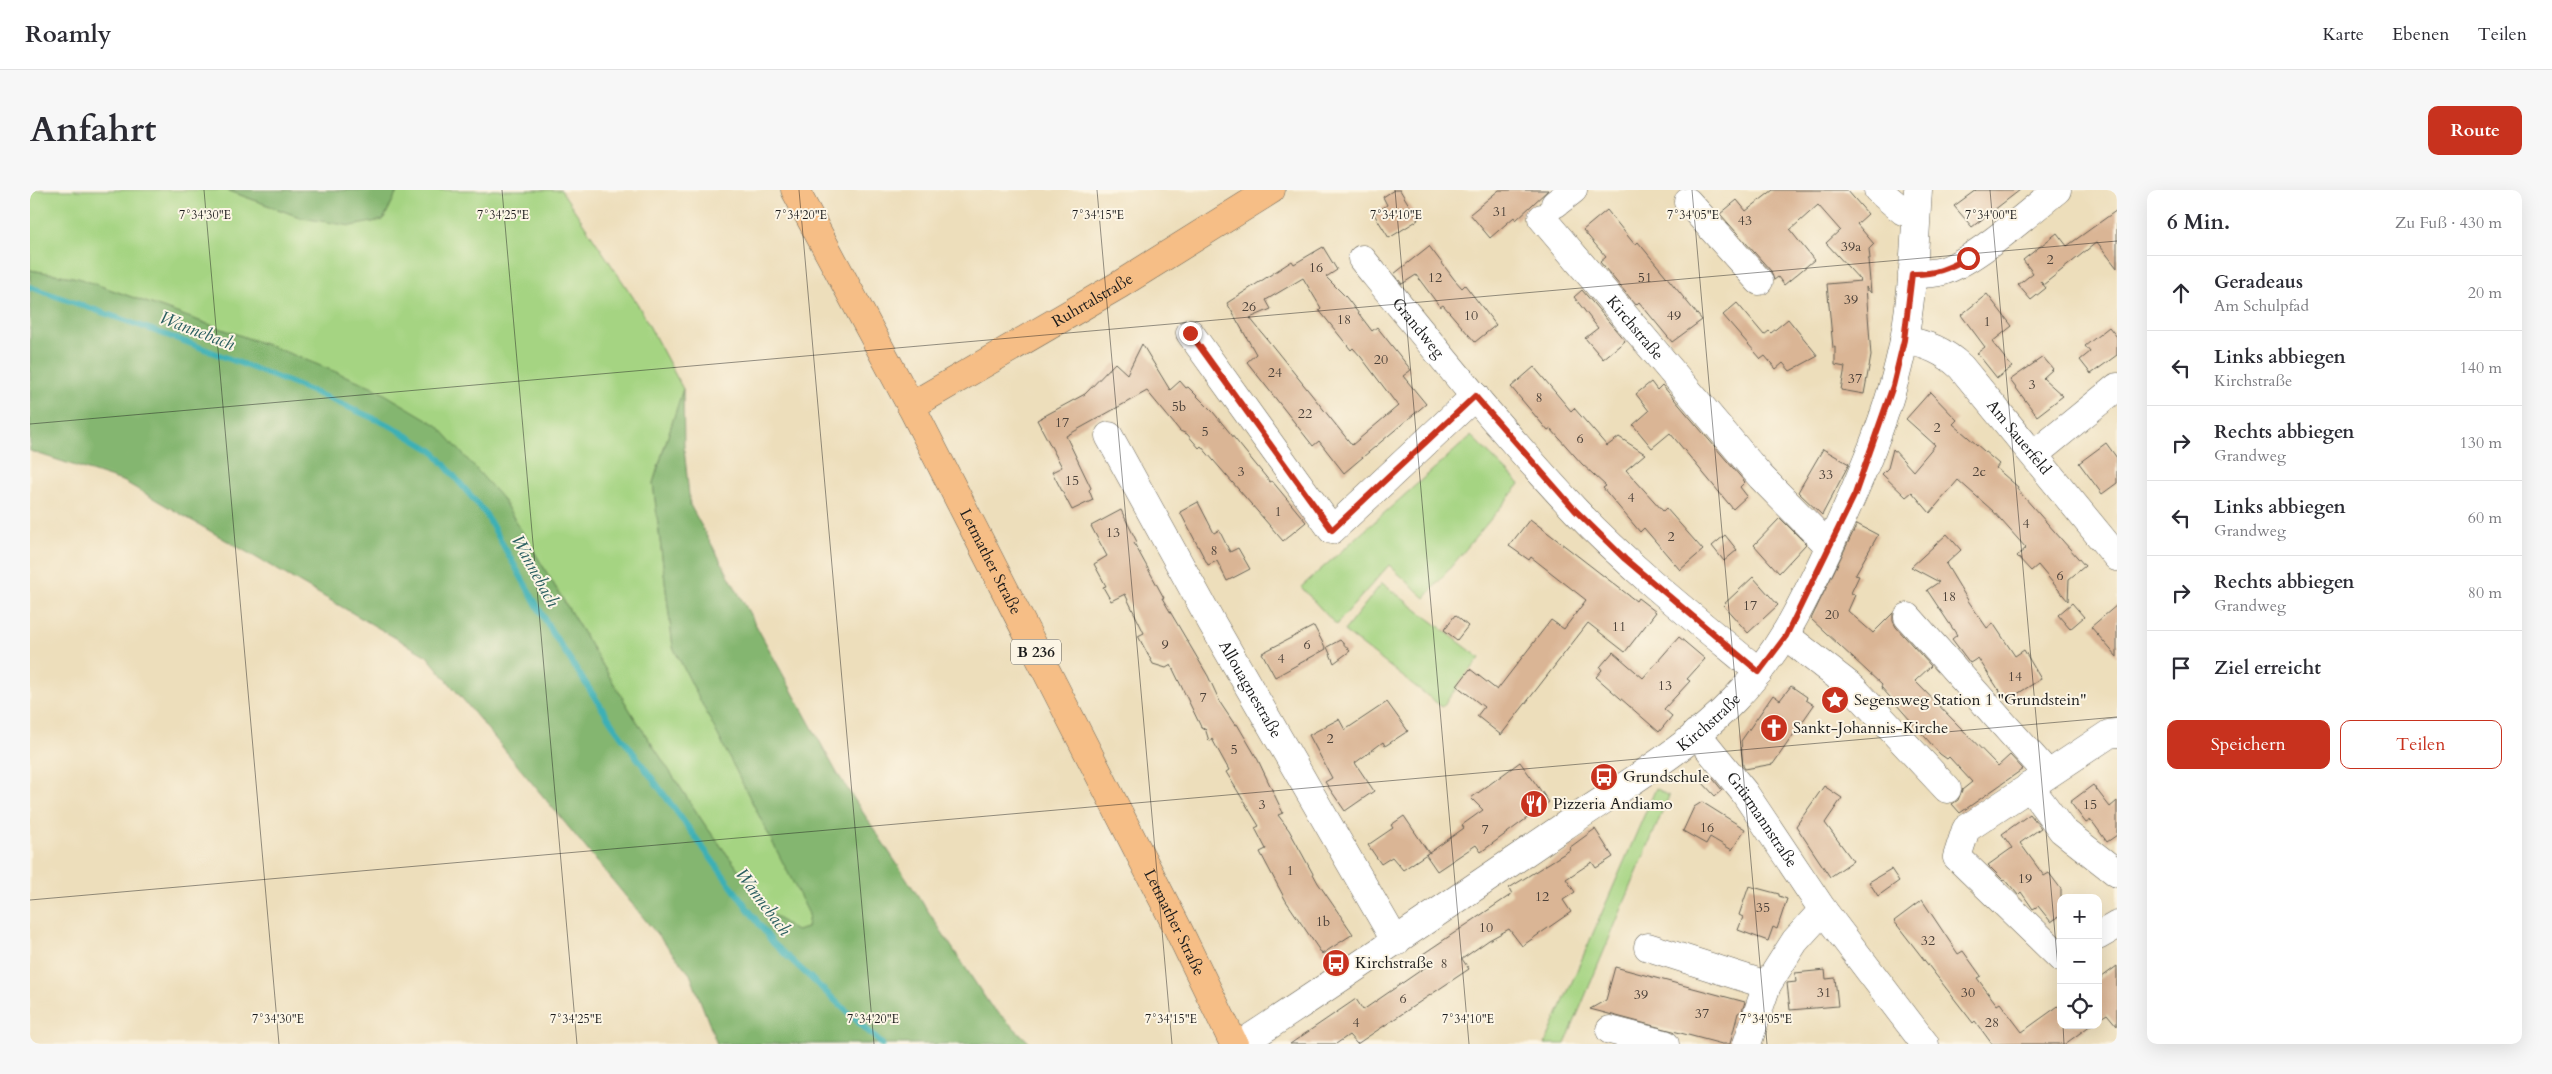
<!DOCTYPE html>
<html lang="de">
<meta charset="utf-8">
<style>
body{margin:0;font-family:Cardo,serif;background:#f7f7f7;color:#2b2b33}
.controls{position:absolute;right:15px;bottom:15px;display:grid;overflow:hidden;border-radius:10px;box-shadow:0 5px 20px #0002}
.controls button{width:45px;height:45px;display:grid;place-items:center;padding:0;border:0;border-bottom:1px solid #e1e1e2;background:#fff;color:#2b2b33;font:25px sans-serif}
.stop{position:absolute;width:15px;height:15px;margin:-11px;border:4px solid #c8321e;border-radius:50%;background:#fff}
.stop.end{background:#c8321e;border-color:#fff;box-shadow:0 1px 5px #0008}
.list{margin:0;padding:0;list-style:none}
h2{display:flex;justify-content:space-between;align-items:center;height:65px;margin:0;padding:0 20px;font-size:21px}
h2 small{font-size:16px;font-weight:400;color:#7c7c81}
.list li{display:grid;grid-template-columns:32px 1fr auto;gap:15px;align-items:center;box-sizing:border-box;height:75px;padding:0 20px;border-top:1px solid #e1e1e2}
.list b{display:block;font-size:19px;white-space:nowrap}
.list p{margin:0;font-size:16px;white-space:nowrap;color:#7c7c81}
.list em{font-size:16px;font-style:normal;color:#7c7c81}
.actions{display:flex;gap:10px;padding:15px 20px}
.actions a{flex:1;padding:11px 0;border:1px solid #c8321e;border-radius:10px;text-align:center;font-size:18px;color:#c8321e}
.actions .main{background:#c8321e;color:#fff}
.icon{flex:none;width:28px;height:28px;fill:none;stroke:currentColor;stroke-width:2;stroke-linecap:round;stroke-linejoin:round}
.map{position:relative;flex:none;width:2087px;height:854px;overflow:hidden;border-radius:10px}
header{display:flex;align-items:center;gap:30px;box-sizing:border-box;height:70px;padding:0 25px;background:#fff;border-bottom:1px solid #e1e1e2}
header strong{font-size:24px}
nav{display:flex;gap:28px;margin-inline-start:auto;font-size:18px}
.intro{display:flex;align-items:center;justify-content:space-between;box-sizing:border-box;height:120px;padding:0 30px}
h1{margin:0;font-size:35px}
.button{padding:12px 22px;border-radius:10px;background:#c8321e;color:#fff;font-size:18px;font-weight:700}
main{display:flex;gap:30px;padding:0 30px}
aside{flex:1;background:#fff;border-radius:10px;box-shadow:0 5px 20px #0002}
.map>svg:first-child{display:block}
.green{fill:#a5d482;stroke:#60784f}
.forest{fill:#84b670;stroke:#506946}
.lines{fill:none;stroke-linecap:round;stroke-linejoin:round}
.stream{stroke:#3eb0b5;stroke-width:6}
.building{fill:#dab595;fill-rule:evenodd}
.minor-casing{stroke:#656054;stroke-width:29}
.major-casing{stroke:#656054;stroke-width:29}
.minor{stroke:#fff;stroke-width:28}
.major{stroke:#f6be86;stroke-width:28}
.route{stroke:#c8321e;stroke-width:6}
.ticks{fill:none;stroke:#1c1c1c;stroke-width:1;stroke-opacity:0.45}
.labels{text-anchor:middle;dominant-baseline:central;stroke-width:4;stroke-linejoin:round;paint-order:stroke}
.number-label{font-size:14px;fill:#4c423a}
.shield{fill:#fcf5e5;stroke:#5f5d58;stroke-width:1}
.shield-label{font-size:15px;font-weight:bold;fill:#1c1c1c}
.street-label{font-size:16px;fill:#1c1c1c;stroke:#fcf5e5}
.poi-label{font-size:16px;fill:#1c1c1c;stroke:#fcf5e5;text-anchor:start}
.water-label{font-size:18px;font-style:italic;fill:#2b5f61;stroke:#fcf5e5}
.ticks-label{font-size:12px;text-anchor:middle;fill:#1c1c1c;stroke:#fcf5e5;stroke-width:4;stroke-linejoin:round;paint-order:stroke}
</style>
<header>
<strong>Roamly</strong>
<nav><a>Karte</a><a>Ebenen</a><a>Teilen</a></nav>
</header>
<div class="intro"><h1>Anfahrt</h1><a class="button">Route</a></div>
<main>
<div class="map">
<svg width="2087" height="854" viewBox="0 0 2087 854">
<rect width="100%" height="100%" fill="#fcf5e5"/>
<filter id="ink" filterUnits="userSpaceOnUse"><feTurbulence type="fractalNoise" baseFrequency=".02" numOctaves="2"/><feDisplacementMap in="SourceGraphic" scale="10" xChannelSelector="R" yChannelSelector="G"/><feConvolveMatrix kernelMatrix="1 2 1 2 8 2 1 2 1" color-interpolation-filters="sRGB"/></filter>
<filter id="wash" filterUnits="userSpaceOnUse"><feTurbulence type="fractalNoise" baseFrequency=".0096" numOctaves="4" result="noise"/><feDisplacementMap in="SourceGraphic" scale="20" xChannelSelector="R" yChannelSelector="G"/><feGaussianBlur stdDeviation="1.12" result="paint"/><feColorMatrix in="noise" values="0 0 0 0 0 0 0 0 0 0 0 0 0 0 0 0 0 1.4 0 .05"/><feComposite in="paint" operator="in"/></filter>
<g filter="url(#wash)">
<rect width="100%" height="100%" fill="#eddebb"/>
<path class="green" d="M0 0H197L272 28 353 30 368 0H531L607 113 653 199 623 293 643 457 758 680 780 724 777 738 766 742 742 724 675 635 604 527 471 307 251 160 48 88 0 80Z
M1441 246 1490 294 1395 408 1359 375 1306 435 1271 397Z
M1352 393 1450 468 1412 517 1314 441Z
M1626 598 1639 606 1535 854H1515Z"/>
<path class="forest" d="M197 0H368L353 30 321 36 272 28Z
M0 80 48 88 251 160 341 196 407 235 471 307 604 527 675 635 742 724 766 741 777 738 779 724 643 457 623 293 653 199 654 258 660 315 807 583 960 815 1001 854H687L660 784 397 466 95 292 0 261Z"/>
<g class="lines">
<path class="stream" d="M0 97 159 153 286 203 361 236 403 261 455 323 522 442 583 535 743 753 852 854"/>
</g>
<g id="blocks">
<path class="building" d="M1364 0H1370L1388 30 1359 48 1344 24 1357 15 1353 7Z
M1469 0H1518L1486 30 1484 27 1460 48 1440 24Z
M1743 0H1817L1838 24 1827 34 1844 54 1839 59 1840 69H1838L1841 103 1836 97 1841 166 1834 204 1811 200 1815 177 1805 175V157L1803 158 1797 94 1831 91 1796 53 1810 40 1788 15 1760 40 1784 70 1754 95 1748 87 1744 90 1741 81 1690 24 1707 10 1716 21Z
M1946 0H1990L1942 37 1924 16Z
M1577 20 1605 55 1608 52 1672 130 1642 152 1609 112 1606 115 1570 72 1576 67 1553 40Z
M2087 20V78L2067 52 2013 95 2010 91 2016 98 2001 110 1988 95 2003 83 1993 70 2027 43 2037 56Z
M1399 56 1424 89 1432 98 1435 95 1466 135 1445 152 1413 115 1410 117 1386 85 1372 94 1364 84Z
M1293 57 1307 80 1296 87 1316 107 1342 141 1347 137 1381 180 1373 186 1396 214 1314 283 1289 251 1283 256 1217 172 1226 164 1197 113 1262 71 1264 74ZM1273 88 1291 118 1289 120 1321 160 1323 158 1331 167 1368 216 1322 255 1220 128 1241 119 1236 110Z
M1552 100 1595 151 1573 169 1555 148 1568 138 1544 107Z
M1957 104 1982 136 1962 152 1982 177 1967 188 1947 163 1955 157 1931 125Z
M1707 113 1734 145 1739 141 1741 143 1758 129 1788 166 1760 181 1753 173 1746 179 1735 166 1731 169 1693 125Z
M2079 137 2087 147V165L2061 184 2050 170 2060 162 2055 156Z
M1112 154 1140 200 1150 191 1156 198 1158 197 1183 222 1240 292 1242 291 1276 332 1253 351 1171 256 1169 258 1157 244 1150 241 1117 201 1036 246 1061 298 1059 300 1063 310 1042 320 1022 282 1032 277 1007 230 1055 204 1085 173 1097 184Z
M2013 167 2023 179 2013 188 2033 206 2007 226 1980 190Z
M1504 177 1541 221 1544 218 1577 256 1589 247 1615 264 1596 280 1633 321 1636 318 1673 360 1650 380 1614 338 1610 342 1573 298 1576 296 1552 274 1521 239 1518 241 1481 197Z
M1621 192 1627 200 1632 195 1715 292 1710 297 1717 306 1703 319 1640 243 1622 258 1603 235 1619 221 1606 204Z
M1900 202 1927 230 1923 234 1969 274 1966 278 1988 297 1987 299 2055 376 2039 389 2038 411 2008 375 2001 381 1987 366 1996 358 1963 321 1928 290 1900 323 1882 302 1876 307 1852 284 1858 278 1863 259 1883 281 1905 255 1876 229Z
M2076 253 2087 268V293L2072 304 2049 273Z
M1793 259 1819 274 1792 325 1768 302Z
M1168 312 1184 343 1189 340 1200 362 1208 358 1220 379 1197 391 1187 371 1178 375 1150 322Z
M1091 320 1107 352 1104 353 1134 408H1132L1178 486 1191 514 1205 535 1207 534 1228 570 1253 623 1248 625 1259 640 1288 693 1323 744 1292 764 1256 711 1230 662 1236 659 1225 638 1229 636 1196 582 1199 580 1182 549 1179 551 1175 538 1172 539 1141 475 1136 478 1123 474 1108 446 1114 443 1095 404 1081 411 1073 397 1076 396 1064 374 1077 366 1061 336Z
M1750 328 1776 354 1749 383 1724 355Z
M1500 329 1606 411 1608 408 1626 422 1595 462 1558 433 1471 545 1447 526 1454 517 1427 496 1440 479 1467 500 1521 430 1534 439 1556 410 1501 367 1499 370 1479 356Z
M1827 334 1848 345 1825 385 1829 386 1821 403 1825 405 1818 421 1843 443 1863 423V431L1866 437 1901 476 1885 491 1968 576 1980 565 1993 579 1930 623 1922 614 1928 610 1932 600 1942 592 1919 567 1917 569 1910 564 1851 497 1852 495 1781 429Z
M1917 344 1931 360 1916 374 1939 412 1957 438 1963 433 1985 466 1994 460 2011 489 1976 511 1948 468 1940 473 1922 449 1927 445 1897 400 1909 392 1881 377Z
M1695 345 1707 360 1694 371 1682 356Z
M1723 387 1748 415 1718 443 1693 415Z
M2042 413 2054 427 2040 439 2028 425Z
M2087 415V467L2061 437Z
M1425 425 1438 436 1427 450 1414 440Z
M1284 436 1296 459 1245 487 1232 463Z
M1649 447 1675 469 1657 489 1660 491 1634 519 1642 526 1629 542 1566 487 1572 480 1570 477 1583 462 1613 488Z
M1310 450 1320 461 1304 473 1297 457Z
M1761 496 1777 507 1776 510 1784 515 1743 574 1715 579 1713 576 1711 551 1743 505 1750 510Z
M1357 512 1378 541 1355 556 1353 552 1325 573 1344 601 1315 621 1295 592 1302 588 1279 545 1309 529 1315 540Z
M1490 572 1519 612 1451 662 1446 655 1407 681 1396 665 1398 663 1373 680 1362 667 1351 674 1338 655 1363 638 1361 635 1374 626 1399 663 1434 638 1432 635 1453 620 1441 608Z
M1680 585 1692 600 1685 606 1672 592Z
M2063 595 2080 617 2087 611V645L2077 652 2061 630 2056 633 2040 612Z
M1794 596 1812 608 1795 633 1823 671 1800 687 1766 636Z
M1672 612 1715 639 1702 660 1680 647 1676 654 1653 641 1664 617Z
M2000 624 2011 638 1990 653 2014 686 2019 683 2031 699V725L2021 732 2008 716 2003 719 1991 702 1988 705 1975 689 1973 690 1958 675 1982 658 1972 644Z
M1565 639 1583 667 1566 678 1562 672 1536 689 1545 702 1533 710 1541 722 1492 756 1479 739 1459 750 1432 769 1439 779 1327 854 1319 845 1306 854H1260L1326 809 1333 820 1400 774 1393 764 1482 704 1479 698 1540 660 1539 658Z
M1861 679 1869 691 1848 706 1839 692Z
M1719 696 1749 704V706L1757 709 1747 739 1743 737 1738 751 1708 740 1713 727 1709 725Z
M1892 710 1928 764 1933 761 1951 786 1947 788 1967 815 1970 813 1992 842 2031 814V835H2061L2035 854H1962L1945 831 1943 833 1864 731Z
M2087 776V836L2077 824 2068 830V790Z
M1585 777 1715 812 1712 821 1708 823 1700 854H1692L1560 819 1576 810Z
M1795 780 1796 789 1805 788 1808 816 1760 820 1757 793 1766 792 1765 783Z"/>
</g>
</g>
<g filter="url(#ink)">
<use href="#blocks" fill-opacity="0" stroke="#656054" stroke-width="1"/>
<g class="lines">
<g class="minor-casing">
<g id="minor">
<path d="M1848 0 1873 21 1886 26"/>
<path d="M1658 12 1729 91"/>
<path d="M1525 14 1543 0"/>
<path id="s1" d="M1512 28 1731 287 1799 356"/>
<path id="s2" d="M1332 69C1401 154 1470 240 1545 320 1601 379 1666 430 1729 482"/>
<path d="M1882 84C1893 84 1903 84 1913 81 1946 70 1998 23 2027 0"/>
<path d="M1160 143 1302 340 1445 206"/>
<path id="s3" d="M1874 150C1897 154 1914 161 1931 177L2087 367"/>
<path id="s4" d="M1079 246 1182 433 1366 752"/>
<path d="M2005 264 2087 197"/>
<path d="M1878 427 2017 583"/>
<path d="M1756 446 1824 499 1917 599"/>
<path id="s5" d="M1666 543 1714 602 1793 720 1895 854"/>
<path d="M1999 596 2032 640 2087 683"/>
<path d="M2068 746 2087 735"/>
<path d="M1618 757 1737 795"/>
<path d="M2031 768 1927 667 1936 639 2079 544 2087 543"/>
<path d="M1580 840 1635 854"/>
<path id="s6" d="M1211 854C1319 783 1426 710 1533 637 1590 598 1658 559 1705 509 1749 463 1770 419 1797 362 1828 294 1860 224 1874 150 1883 101 1885 50 1888 0"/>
<path d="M1717 854 1737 795 1765 751 1793 720"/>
</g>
</g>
<g class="major-casing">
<g id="major">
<path id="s7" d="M765 0 881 216 1146 735 1204 854"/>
<path id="s8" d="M881 216 1089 95 1241 0"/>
</g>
</g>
<use href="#minor" class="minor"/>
<use href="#major" class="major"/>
</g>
</g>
<g class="lines" filter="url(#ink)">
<path class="route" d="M1160 143 1302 340 1445 206 1545 320 1595 369 1729 482 1756 446 1825 304 1863 196 1874 150 1882 84C1904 85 1919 78 1938 68"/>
</g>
<path class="ticks" d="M174 0 249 854M472 0 547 854M769 0 844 854M1067 0 1142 854M1365 0 1439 854M1662 0 1737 854M1960 0 2031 813M0 234 2087 51M0 710 2087 527M2033 835 2034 854"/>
<defs>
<g id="sight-disc" transform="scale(1.4375)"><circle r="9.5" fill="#c8321e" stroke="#fcf5e5"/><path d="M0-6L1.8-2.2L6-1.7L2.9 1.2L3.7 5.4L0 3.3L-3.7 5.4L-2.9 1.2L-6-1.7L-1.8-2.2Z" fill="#fff"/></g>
<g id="church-disc" transform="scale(1.4375)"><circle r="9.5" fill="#c8321e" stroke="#fcf5e5"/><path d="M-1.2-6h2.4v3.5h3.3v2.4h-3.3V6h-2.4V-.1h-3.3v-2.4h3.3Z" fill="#fff"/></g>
<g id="bus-disc" transform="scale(1.4375)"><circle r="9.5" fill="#c8321e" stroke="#fcf5e5"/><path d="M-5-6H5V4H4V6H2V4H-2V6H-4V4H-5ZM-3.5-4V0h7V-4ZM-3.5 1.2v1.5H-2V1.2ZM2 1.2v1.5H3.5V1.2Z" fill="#fff"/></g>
<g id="restaurant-disc" transform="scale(1.4375)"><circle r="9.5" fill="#c8321e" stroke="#fcf5e5"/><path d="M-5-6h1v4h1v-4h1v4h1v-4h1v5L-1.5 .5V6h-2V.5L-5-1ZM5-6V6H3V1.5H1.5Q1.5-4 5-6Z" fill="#fff"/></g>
</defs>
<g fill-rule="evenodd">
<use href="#sight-disc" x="1805" y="510"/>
<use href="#church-disc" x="1744" y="538"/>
<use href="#bus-disc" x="1574" y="587"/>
<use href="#restaurant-disc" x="1504" y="614"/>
<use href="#bus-disc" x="1306" y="773"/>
</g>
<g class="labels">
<g class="number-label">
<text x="1470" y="21">31</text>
<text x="1715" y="30">43</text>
<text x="1821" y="56">39a</text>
<text x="2020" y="69">2</text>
<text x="1286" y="77">16</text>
<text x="1405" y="87">12</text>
<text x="1615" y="87">51</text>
<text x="1821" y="109">39</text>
<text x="1219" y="116">26</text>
<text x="1441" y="125">10</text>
<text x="1644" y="125">49</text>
<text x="1314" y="129">18</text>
<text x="1957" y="131">1</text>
<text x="1351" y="169">20</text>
<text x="1245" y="182">24</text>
<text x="1825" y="188">37</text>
<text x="2002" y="194">3</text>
<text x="1509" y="207">8</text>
<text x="1149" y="216">5b</text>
<text x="1275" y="223">22</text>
<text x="1032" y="232">17</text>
<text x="1907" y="237">2</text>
<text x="1175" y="241">5</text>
<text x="1550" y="248">6</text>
<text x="1211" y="281">3</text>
<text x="1949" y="281">2c</text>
<text x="1796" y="284">33</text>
<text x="1042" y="290">15</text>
<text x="1601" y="307">4</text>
<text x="1248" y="321">1</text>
<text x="1996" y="333">4</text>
<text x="1083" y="342">13</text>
<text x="1641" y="346">2</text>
<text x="1184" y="360">8</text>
<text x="2030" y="385">6</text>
<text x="1919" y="406">18</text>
<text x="1720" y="415">17</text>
<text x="1802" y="424">20</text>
<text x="1589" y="436">11</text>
<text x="1135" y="454">9</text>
<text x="1277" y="454">6</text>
<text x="1251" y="468">4</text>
<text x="1985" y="486">14</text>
<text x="1635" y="495">13</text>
<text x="1173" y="507">7</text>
<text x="1300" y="548">2</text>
<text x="1204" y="559">5</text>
<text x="1232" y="614">3</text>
<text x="2060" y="614">15</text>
<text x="1677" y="637">16</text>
<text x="1455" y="639">7</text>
<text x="1260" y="680">1</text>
<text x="1995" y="688">19</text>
<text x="1512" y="706">12</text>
<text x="1733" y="717">35</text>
<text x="1293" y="731">1b</text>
<text x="1456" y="737">10</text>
<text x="1898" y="750">32</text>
<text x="1414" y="773">8</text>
<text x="1794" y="802">31</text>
<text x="1938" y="802">30</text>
<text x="1611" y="804">39</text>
<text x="1373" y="808">6</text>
<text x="1672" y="823">37</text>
<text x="1326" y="832">4</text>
<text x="1962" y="832">28</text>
</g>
<rect class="shield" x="981" y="449.5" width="50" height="25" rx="4"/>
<g class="shield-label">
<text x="1006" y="462">B 236</text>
</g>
<g class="street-label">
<text stroke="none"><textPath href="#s8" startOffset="210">Ruhrtalstraße</textPath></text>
<text stroke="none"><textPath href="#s1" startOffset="144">Kirchstraße</textPath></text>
<text stroke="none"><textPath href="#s2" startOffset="89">Grandweg</textPath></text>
<text stroke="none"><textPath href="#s3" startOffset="155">Am Sauerfeld</textPath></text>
<text stroke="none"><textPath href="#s7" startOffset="420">Letmather Straße</textPath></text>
<text stroke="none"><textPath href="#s4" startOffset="290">Allouagnestraße</textPath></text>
<text stroke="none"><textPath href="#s6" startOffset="568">Kirchstraße</textPath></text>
<text stroke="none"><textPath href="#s5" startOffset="109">Grürmannstraße</textPath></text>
<text stroke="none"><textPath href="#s7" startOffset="825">Letmather Straße</textPath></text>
</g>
<g class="poi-label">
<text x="1824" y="510">Segensweg Station 1 "Grundstein"</text>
<text x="1763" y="538">Sankt-Johannis-Kirche</text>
<text x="1593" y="587">Grundschule</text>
<text x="1523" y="614">Pizzeria Andiamo</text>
<text x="1325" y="773">Kirchstraße</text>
</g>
<g class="water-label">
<text transform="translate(167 141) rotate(21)">Wannebach</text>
<text transform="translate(505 381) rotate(61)">Wannebach</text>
<text transform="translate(733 712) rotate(53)">Wannebach</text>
</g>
</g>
<g class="ticks-label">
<text x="175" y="29">7°34'30"E</text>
<text x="473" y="29">7°34'25"E</text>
<text x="771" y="29">7°34'20"E</text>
<text x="1068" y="29">7°34'15"E</text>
<text x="1366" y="29">7°34'10"E</text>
<text x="1663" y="29">7°34'05"E</text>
<text x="1961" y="29">7°34'00"E</text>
<text x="248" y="833">7°34'30"E</text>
<text x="546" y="833">7°34'25"E</text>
<text x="843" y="833">7°34'20"E</text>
<text x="1141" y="833">7°34'15"E</text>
<text x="1438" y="833">7°34'10"E</text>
<text x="1736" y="833">7°34'05"E</text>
</g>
</svg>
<div class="controls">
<button>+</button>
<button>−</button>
<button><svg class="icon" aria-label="locate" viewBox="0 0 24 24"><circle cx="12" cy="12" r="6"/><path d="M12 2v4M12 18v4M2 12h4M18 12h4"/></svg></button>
</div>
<div class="stop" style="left:1938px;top:68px"></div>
<div class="stop end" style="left:1160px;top:143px"></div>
</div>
<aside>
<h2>6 Min.<small>Zu Fuß · 430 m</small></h2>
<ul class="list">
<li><svg class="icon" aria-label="ahead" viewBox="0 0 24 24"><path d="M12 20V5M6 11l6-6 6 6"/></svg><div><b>Geradeaus</b><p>Am Schulpfad</p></div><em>20 m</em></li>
<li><svg class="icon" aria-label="left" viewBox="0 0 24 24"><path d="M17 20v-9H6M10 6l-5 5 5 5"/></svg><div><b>Links abbiegen</b><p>Kirchstraße</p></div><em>140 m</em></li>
<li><svg class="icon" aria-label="right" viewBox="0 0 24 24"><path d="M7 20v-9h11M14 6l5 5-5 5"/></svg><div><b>Rechts abbiegen</b><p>Grandweg</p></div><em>130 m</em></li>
<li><svg class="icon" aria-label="left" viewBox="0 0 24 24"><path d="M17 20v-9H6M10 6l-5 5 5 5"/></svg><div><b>Links abbiegen</b><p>Grandweg</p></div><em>60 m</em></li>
<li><svg class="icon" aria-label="right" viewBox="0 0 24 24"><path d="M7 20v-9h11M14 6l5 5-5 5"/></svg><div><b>Rechts abbiegen</b><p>Grandweg</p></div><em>80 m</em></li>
<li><svg class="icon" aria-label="arrive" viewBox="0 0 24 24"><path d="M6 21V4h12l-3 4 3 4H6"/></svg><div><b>Ziel erreicht</b></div></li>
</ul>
<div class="actions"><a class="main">Speichern</a><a>Teilen</a></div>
</aside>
</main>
